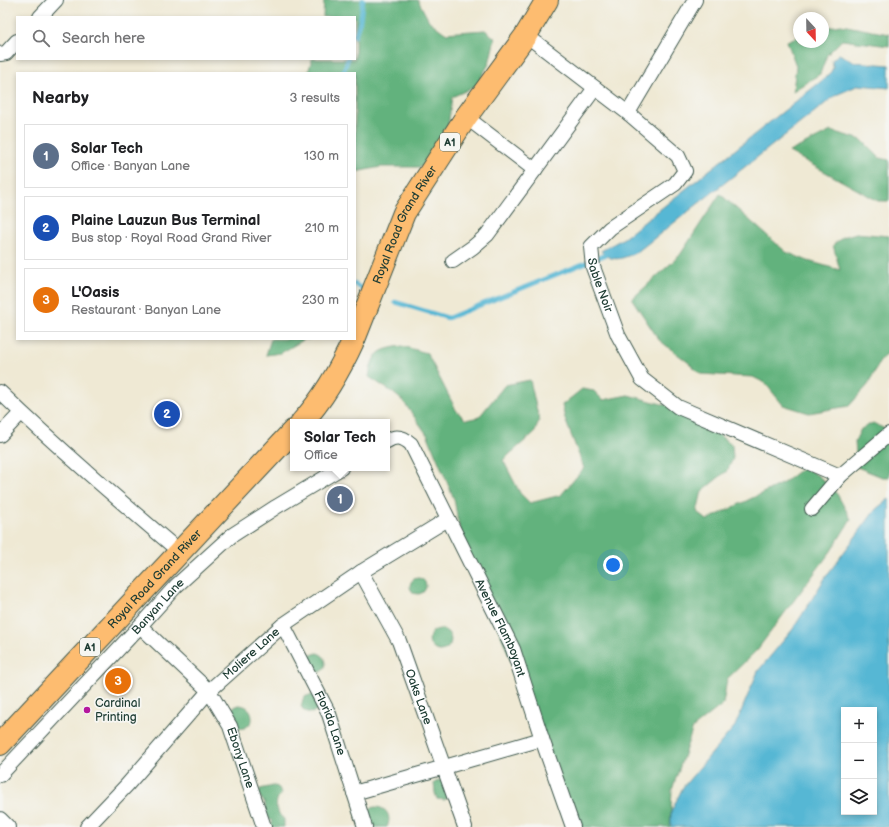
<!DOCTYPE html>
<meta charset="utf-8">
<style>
body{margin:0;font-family:"Balsamiq Sans",sans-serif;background:#f6f6f6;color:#202124}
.controls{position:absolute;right:12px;bottom:12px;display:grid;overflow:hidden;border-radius:0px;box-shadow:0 2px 6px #0003}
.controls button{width:36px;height:36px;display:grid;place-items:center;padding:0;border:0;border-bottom:1px solid #e0e0e0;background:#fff;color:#202124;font:20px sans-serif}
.compass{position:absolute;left:793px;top:12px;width:36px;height:36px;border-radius:50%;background:#fff;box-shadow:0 2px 6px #0003;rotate:158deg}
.you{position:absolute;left:613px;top:565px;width:14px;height:14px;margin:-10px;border:3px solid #fff;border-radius:50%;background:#1a73e8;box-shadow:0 0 0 6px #1a73e833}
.badge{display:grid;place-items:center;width:26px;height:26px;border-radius:50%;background:#b45309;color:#fff;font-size:13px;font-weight:700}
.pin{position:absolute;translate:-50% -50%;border:2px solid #fff;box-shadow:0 1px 4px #0006}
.popup{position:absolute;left:290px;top:419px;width:100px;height:52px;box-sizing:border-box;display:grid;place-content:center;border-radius:0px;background:#fff;filter:drop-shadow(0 1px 3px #0005);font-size:13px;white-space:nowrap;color:#757577}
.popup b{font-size:15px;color:#202124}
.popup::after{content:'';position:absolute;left:50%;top:100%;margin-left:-8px;border:8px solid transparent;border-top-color:#fff}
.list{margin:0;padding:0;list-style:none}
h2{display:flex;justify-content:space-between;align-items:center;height:52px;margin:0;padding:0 16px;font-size:17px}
h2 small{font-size:13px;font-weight:400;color:#757577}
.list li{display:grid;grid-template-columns:26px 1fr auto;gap:12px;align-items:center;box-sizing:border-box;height:64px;margin:0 8px 8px;padding:0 8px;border:1px solid #e0e0e0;border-radius:0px}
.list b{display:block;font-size:15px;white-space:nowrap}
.list p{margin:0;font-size:13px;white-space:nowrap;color:#757577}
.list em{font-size:13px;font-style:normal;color:#757577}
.icon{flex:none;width:22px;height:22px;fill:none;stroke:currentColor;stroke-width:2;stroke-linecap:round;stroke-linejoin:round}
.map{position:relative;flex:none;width:889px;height:827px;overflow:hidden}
.search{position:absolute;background:#fff;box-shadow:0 2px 6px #0003;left:16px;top:16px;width:340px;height:44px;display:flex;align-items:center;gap:10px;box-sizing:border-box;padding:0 14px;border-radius:0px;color:#757577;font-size:15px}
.panel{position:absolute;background:#fff;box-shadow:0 2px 6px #0003;left:16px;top:72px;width:340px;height:268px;border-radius:0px}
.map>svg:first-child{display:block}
.forest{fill:#62b27d;stroke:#407858}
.water{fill:#56b7d4;stroke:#3a7a84;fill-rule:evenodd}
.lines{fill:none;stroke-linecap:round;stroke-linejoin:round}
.stream{stroke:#56b7d4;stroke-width:4.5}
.street-casing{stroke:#3e574c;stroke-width:16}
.primary-casing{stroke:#3e574c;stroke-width:24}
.street{stroke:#fff;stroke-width:14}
.primary{stroke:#fdbc70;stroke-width:22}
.poi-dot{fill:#b5179e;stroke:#f6f6f2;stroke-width:1.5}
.labels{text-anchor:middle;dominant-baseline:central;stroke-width:3.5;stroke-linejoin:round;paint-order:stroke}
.shield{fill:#f6f6f2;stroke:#60746d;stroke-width:1}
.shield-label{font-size:11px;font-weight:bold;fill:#1f3d34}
.street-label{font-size:12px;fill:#1f3d34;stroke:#f6f6f2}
.poi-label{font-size:12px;fill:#1f3d34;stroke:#f6f6f2;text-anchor:start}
</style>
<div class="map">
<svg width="889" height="827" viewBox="0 0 889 827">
<rect width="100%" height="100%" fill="#f6f6f2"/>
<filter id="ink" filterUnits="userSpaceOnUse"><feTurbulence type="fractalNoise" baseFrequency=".025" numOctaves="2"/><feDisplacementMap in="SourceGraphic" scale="8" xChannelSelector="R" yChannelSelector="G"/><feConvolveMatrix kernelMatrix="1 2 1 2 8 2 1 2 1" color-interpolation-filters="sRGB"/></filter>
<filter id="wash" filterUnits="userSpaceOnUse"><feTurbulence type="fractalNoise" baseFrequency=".012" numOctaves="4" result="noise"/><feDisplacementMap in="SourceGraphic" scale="16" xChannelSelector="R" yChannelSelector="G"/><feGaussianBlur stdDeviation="0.9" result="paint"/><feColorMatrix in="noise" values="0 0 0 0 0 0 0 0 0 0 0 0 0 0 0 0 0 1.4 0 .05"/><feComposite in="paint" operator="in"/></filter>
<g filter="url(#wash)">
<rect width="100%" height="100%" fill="#efe9d4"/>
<path class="forest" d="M324 0H418L429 21 445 33 485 30 495 38 489 64 476 86 452 97 447 134 422 167H381L355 172V73H308L312 59H355V17H323Z
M841 25 889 34V46L842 40 827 55 820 74 793 91 796 66 787 41 799 36V42H823V28Z
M831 131 862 140 880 158 889 160V201H878L789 152Z
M720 194 786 252 808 261 840 270 833 245 843 237 856 233 889 236V352L881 359 868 385 849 406 809 413 783 405 765 383 753 377 700 374 689 363 659 340 632 299 680 255Z
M271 339H310H305L281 353 266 355Z
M402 346 427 353 456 410 466 420 479 417 505 385 530 380 539 420 535 432 503 460 520 493 530 503 561 495 584 468 565 419 562 405 582 389 594 391 603 400 628 395 688 411 732 445 733 458 728 470 702 491 697 512 707 520 783 483 804 467 820 477 837 494 851 519 831 551 757 650 727 679 723 704 693 728 672 790 670 827H577L460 532 454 499 428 436 403 401 392 392 369 377C372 353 379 349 402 346Z
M873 423 889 431V477H882L857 467 855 441 861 429Z
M410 586a8 8 0 1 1 16 0a8 8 0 1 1-16 0Z
M429 640a11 11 0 1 1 22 0a11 11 0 1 1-22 0Z
M317 653C330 656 328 673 315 673L307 661 311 655Z
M310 695H313L319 708 312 713 304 711 301 706 304 697Z
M239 705C259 706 254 733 236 728L229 711 232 708Z
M440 780 443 781 448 796 445 800 437 799 435 793 434 783Z
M273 786C278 786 280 788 281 794 280 796 278 797 277 800 275 807 278 815 284 819V827H270L272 824V821C264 816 266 812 265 803L259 796 260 789Z
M375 807C387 807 392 817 387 827H367L365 815 371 808Z"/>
<path class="water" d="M839 54 855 62 889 65V88L859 85 836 95 637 252C624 258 612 264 601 251L624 238 829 75 833 68 832 60Z
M889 499V827H671V812L683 787 735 726 758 671 793 629 827 575 876 509ZM844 710H874V812H844Z"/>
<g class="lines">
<path class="stream" d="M355 36 360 21 363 0
M343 73 348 59
M355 284 365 291
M395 302 448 318 605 255"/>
</g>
</g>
<g filter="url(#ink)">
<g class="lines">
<g class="street-casing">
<g id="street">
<path d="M40 17 56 0"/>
<path id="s1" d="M526 35 628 113 678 156 685 171 675 184 610 228 591 247 593 267 618 335 642 379 678 407 840 476"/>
<path d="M0 54 6 53 17 41"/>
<path d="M628 113 695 0"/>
<path d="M466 117 535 170"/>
<path d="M453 261 473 247 487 235 595 88"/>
<path d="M0 392C58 448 119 500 180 552"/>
<path d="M0 435 21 413"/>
<path id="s2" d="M387 441C396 435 403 437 411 444L513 649 542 739 573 827"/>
<path d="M812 509 840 476 889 434"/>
<path id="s3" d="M361 572 399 641 465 827"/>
<path id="s4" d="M283 625 329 714 365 827"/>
<path id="s5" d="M140 626 209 691 230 726 264 827"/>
<path id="s6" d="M0 775 140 626 176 586 231 536 276 507 341 468"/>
<path d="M354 793 542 739"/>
<path d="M0 819 8 827"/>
<path id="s7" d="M87 827 127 785 209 691 283 625 361 572 448 519"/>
</g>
</g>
<g class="primary-casing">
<g id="primary">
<path id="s8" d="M355 337 404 213 466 117 526 35 547 0"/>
<path d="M302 422C325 397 340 370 354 339"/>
<path id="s9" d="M0 744 293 431"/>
</g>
</g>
<use href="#street" class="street"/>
<use href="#primary" class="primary"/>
</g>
</g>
<circle class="poi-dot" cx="87" cy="710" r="4"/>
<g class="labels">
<g class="shield">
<rect x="440" y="133" width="20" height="18" rx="3"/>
<rect x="80" y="638" width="20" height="18" rx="3"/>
</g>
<g class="shield-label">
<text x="450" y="142">A1</text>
<text x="90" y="647">A1</text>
</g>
<g class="street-label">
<text stroke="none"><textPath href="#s8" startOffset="123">Royal Road Grand River</textPath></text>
<text stroke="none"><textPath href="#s1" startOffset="372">Sable Noir</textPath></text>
<text stroke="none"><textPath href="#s9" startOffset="226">Royal Road Grand River</textPath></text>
<text stroke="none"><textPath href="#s6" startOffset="231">Banyan Lane</textPath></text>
<text stroke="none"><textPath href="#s2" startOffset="231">Avenue Flamboyant</textPath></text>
<text stroke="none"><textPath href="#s7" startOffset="239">Moliere Lane</textPath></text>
<text stroke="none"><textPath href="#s3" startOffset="138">Oaks Lane</textPath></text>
<text stroke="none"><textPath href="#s4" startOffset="109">Florida Lane</textPath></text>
<text stroke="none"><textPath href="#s5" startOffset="169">Ebony Lane</textPath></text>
</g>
<g class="poi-label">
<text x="95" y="703">Cardinal<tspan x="95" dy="14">Printing</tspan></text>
</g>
</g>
</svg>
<div class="controls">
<button>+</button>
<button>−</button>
<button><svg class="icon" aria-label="layers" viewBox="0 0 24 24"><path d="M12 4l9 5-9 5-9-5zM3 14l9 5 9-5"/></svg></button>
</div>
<svg class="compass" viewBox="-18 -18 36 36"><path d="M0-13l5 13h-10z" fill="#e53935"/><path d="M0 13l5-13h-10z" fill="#757577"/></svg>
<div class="you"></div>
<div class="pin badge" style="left:340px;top:499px;background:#5c6f8a">1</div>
<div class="popup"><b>Solar Tech</b>Office</div>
<div class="pin badge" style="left:167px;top:414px;background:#1a4fb4">2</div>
<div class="pin badge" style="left:118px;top:681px;background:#e8710a">3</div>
<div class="search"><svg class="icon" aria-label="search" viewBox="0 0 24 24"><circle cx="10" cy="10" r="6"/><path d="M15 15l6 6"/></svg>Search here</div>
<section class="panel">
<h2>Nearby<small>3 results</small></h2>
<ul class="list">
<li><span class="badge" style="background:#5c6f8a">1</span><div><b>Solar Tech</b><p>Office · Banyan Lane</p></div><em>130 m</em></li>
<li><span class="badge" style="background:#1a4fb4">2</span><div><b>Plaine Lauzun Bus Terminal</b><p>Bus stop · Royal Road Grand River</p></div><em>210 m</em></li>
<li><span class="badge" style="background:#e8710a">3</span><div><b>L'Oasis</b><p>Restaurant · Banyan Lane</p></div><em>230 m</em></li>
</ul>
</section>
</div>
